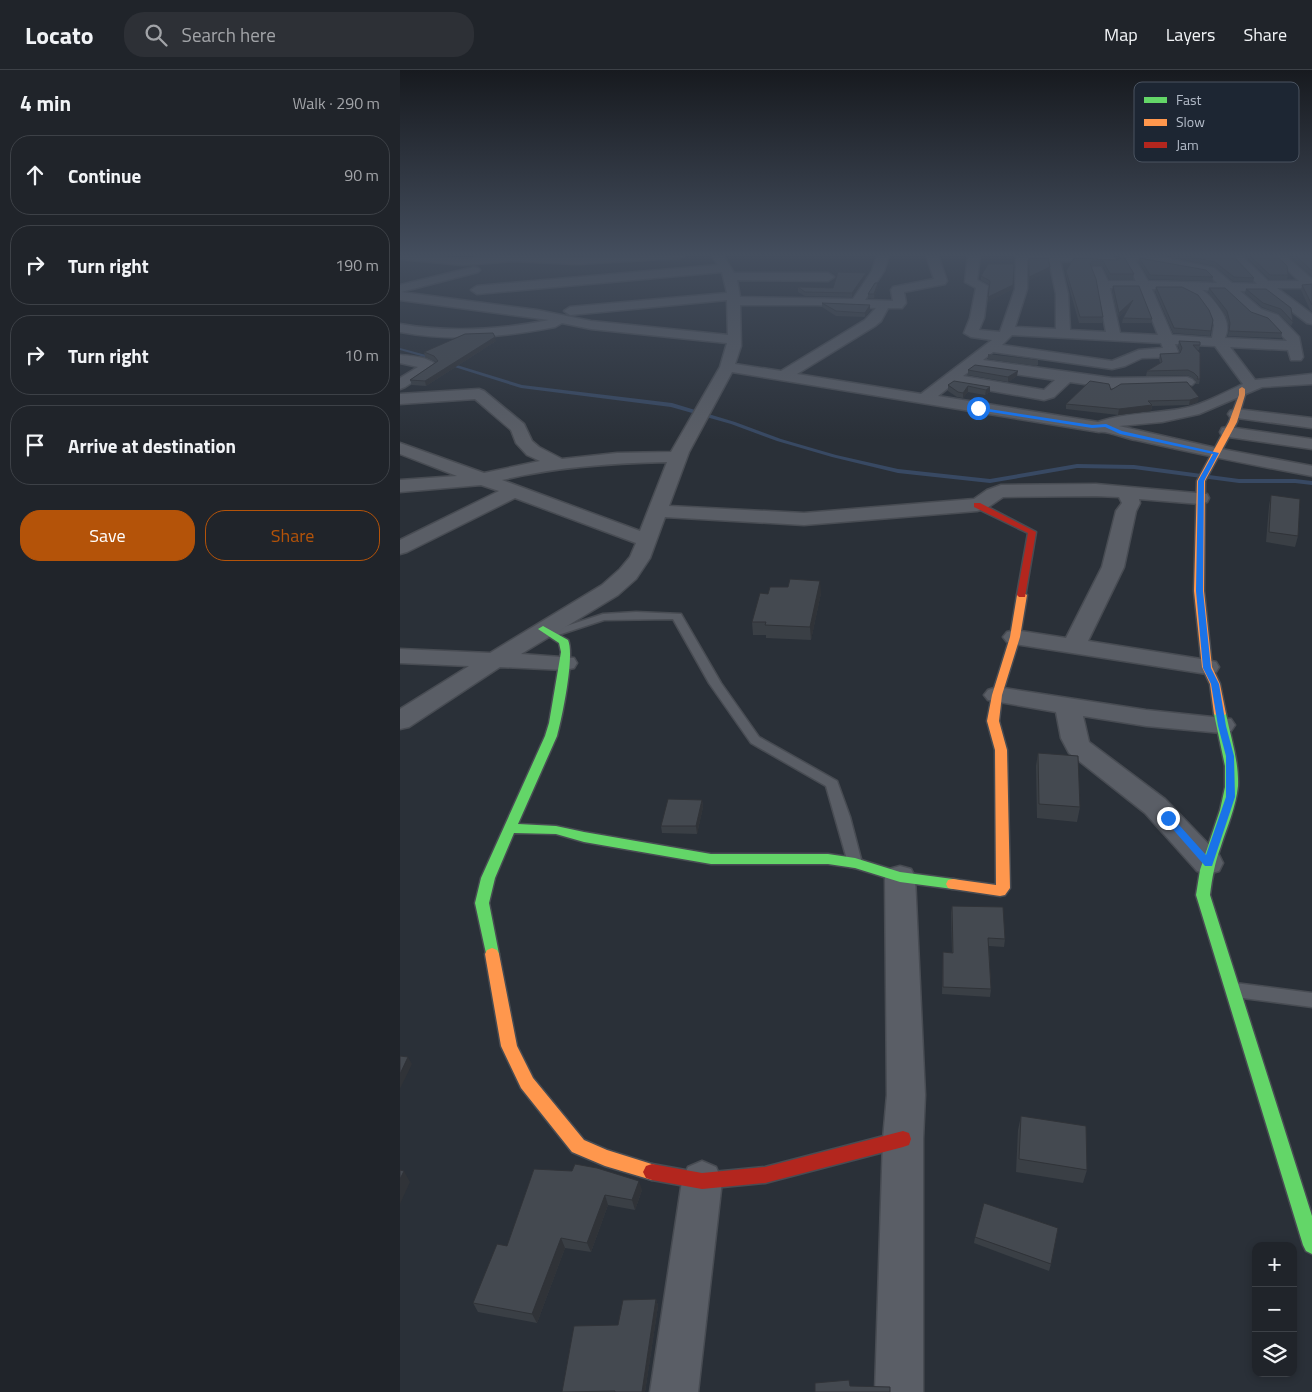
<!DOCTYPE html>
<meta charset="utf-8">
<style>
body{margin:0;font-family:"Titillium Web",sans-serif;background:#2d3036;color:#f1f3f6}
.controls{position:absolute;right:15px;bottom:15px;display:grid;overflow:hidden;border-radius:10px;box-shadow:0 2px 8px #0003}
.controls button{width:45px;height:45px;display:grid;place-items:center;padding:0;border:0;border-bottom:1px solid #3d4147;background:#20242a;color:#f1f3f6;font:25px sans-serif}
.stop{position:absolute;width:15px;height:15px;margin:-11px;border:4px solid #1a73e8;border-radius:50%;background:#fff}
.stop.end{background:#1a73e8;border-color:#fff;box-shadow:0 1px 5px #0008}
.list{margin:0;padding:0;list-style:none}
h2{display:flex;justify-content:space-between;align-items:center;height:65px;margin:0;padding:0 20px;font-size:21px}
h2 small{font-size:16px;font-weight:400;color:#a2a4a8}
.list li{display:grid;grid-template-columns:32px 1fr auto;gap:15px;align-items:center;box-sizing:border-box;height:80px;margin:0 10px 10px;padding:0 10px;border:1px solid #3d4147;border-radius:20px}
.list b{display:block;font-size:19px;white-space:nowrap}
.list em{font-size:16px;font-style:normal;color:#a2a4a8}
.actions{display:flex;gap:10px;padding:15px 20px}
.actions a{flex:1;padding:11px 0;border:1px solid #b45309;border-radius:20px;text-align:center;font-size:18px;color:#b45309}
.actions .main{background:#b45309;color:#fff}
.icon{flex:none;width:28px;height:28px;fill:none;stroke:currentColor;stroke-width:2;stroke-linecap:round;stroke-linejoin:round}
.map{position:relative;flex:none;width:912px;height:1322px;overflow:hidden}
header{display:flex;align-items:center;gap:30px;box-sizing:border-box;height:70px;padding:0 25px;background:#20242a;border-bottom:1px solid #3d4147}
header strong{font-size:24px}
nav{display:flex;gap:28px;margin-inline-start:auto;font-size:18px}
.search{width:350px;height:45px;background:#2d3036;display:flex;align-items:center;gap:12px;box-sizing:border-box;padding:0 18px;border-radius:20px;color:#a2a4a8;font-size:19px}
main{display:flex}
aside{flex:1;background:#20242a}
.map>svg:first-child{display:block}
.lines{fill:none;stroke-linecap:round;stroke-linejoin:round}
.stream{fill:#384963;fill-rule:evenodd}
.lane-casing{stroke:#484c53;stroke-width:3}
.street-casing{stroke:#484c53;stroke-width:3}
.fast-casing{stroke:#484c53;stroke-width:3}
.slow-casing{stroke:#484c53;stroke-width:3}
.jam-casing{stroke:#484c53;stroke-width:3}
.lane{fill:#5a5e66;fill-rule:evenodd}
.street{fill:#5a5e66;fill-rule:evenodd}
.fast{fill:#63d668;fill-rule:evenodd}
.slow{fill:#ff974d;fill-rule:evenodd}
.jam{fill:#b3261e;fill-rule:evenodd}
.wall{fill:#3a3f45}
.shaded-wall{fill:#303338}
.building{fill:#444950;stroke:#303338}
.route{fill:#1a73e8}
.key{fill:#1d2633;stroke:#4a5360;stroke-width:1}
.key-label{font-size:14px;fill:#b4bcc9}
</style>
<header>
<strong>Locato</strong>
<div class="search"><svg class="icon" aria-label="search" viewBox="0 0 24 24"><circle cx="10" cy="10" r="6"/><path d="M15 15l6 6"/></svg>Search here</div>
<nav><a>Map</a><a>Layers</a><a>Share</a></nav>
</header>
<main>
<aside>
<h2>4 min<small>Walk · 290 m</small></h2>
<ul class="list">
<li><svg class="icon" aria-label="ahead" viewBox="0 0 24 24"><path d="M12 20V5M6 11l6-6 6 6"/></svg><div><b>Continue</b></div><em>90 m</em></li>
<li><svg class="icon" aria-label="right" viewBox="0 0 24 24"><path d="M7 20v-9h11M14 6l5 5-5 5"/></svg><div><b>Turn right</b></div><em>190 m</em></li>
<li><svg class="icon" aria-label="right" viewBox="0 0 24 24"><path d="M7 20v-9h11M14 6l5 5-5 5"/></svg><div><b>Turn right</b></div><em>10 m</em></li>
<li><svg class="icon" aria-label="arrive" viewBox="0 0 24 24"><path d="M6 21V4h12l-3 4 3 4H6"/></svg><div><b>Arrive at destination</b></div></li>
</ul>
<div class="actions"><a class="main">Save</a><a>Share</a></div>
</aside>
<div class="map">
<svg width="912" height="1322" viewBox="0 0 912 1322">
<rect width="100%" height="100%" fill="#2a3038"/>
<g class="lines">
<path class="stream" d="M0 278 37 288V289L35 290 0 280Z
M47 292 122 315 272 333 335 352 381 369 436 385 498 399 590 409 677 394 734 395 839 409H895L912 411V415L895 413H839L734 399 677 398 590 413 498 403 432 387 377 371 331 354 271 337 121 318 45 294V293Z"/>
<g class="lane-casing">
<path id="lane" d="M236 542 281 544 321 613 359 667 437 711 450 747 462 793 460 797 455 798 450 797 448 793 426 716 351 673 309 613 273 549 204 550 152 567 146 564 148 562 203 544Z
M835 913 912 923V937L835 927 829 925 827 920 829 915Z"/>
</g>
<g class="street-casing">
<path id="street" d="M0 185 63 189 107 185 177 188 285 185 280 188 177 194 112 191 63 195 0 189Z
M311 185H323L334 203H428L434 207 428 211 337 210 340 227 453 229 472 201 477 185H489L484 201 465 230 493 231 491 220 493 217 534 209 526 185H538L547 211 545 214 504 222 506 233 502 238H488L481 251 475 256 397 304 521 324 592 270 571 267 564 263 570 248 576 218 565 212 568 185H580L577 210 588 216 584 248 579 260 600 262 615 219 616 185 713 187 715 189 713 191 709 192 660 191 668 224 670 260 706 262 697 214 691 199 693 197H701L708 211H736L721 185H753L814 198 832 213 857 214 830 185H841L868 211H899L873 185H885L912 209V218H877L912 244V254L907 253 866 222 840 221 861 239 878 245 899 267 903 287 901 290H891L888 280 830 277 855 310 912 304V314L862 317 799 344 762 352 719 356 816 378 912 396V406C853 395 794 383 736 370 727 369 706 360 699 362L332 302 289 382 269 436 404 443 574 429 587 420 601 415 696 414 807 424 809 428 807 432 800 434 739 429 740 433 736 441 724 497 688 571 807 590 816 592 819 597 816 602 807 604 615 574 607 572 603 567 607 562 615 560 666 568 702 497 716 441 722 433 719 427 696 426 603 427 587 438 577 441 404 455 265 447 250 488 236 509 218 525 121 584 174 588 177 593 174 598 165 600 100 597 9 657 0 659V639L69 596 0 593V579L90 583 202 515 220 499 230 487 236 473 115 428 7 482 0 484V470L99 421 81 415 0 422V410L57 406 0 384V373L84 403 140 391 127 385 116 373 111 360 75 329 0 334V324L79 319 84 321 124 354 132 371 139 377 162 389 217 383 271 382 320 297 327 273 191 259 162 253 155 257C103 267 53 272 0 262V254C50 263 98 260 149 250L0 230V215L74 197 78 198 80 200 78 202 1 222 137 240 191 251 328 265 327 230 170 245 164 241 170 237 327 223 322 202 77 224 71 220 77 216 318 195ZM735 189 806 203 817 213 748 211ZM627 190H649L656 224V259L615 257 627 219ZM710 218 740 219 758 265 720 263ZM752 219 782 220 798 228 810 244 814 255 812 268 772 265ZM802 220 825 221 851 245 868 251 887 271 825 268C826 265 828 260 827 256 827 245 811 225 802 220ZM340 235H417L476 238 465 250 381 301 335 294 341 276ZM612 265 761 273 763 278 739 280 712 291 602 275ZM775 274 815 276 843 314C825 322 805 334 785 338 756 344 727 342 698 352L538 326 553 314 644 330 654 327 670 312 712 318 792 315 795 312 792 309 787 307 712 308 583 290 593 282 712 299 725 296 742 288 777 287 779 284ZM574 298 655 310 644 320 563 306ZM267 392 240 461 102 410C156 397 212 393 267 392Z
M0 285C12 286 30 287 37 296L5 317 0 319V308L18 297 0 293Z
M836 339 912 348V358L830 347 828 344 830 341Z
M828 357 912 369V379L822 366 820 362 822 358Z
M597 617 746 640 831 649 835 655 831 661 822 663 746 656 683 646 689 672 765 729 819 785 823 793 819 801 808 804 797 801 745 743 669 683 661 668 656 642 588 630 584 625 588 620Z
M500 796 511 799 515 807 525 1025 523 1069V1322H475L483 1069 487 1025 485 807 489 799Z
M302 1091 316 1097 322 1111 298 1322H250L282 1111 288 1097Z"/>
</g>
<g class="fast-casing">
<path id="fast" d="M143 556 168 570C175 585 162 648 157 666L118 754 156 756 184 762 311 784H428L455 788 500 802 553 809 558 810 560 814 558 818 553 819 500 812 455 798 428 794H311L184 772 156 764 114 763 95 808 89 833 99 884 97 888 92 890 87 888 75 833 81 808 145 666 149 653 161 582 159 573 138 559Z
M820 641 826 644C831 668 839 692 838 716 836 737 827 757 821 776 815 792 812 808 810 825L912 1146V1184L906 1181 903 1175 796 825 800 800 820 740 825 717V696L814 644Z"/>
</g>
<g class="slow-casing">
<path id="slow" d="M842 317 845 319V325L837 352 805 411 804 521 812 597 820 614 826 644 820 647 814 644 810 614 802 597 794 521 797 411 829 352 839 325V319Z
M622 522 627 525 620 567 602 625 599 651 607 680 610 818 605 825 600 826 553 819 548 818 546 814 548 810 553 809 596 815 595 680 587 651 592 625 610 567 617 525Z
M92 878 97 880 99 884 117 976 133 1008 184 1070 207 1080 258 1096 261 1102 258 1108 252 1110 205 1096 172 1082 121 1018 101 976 85 884 87 880Z"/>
</g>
<g class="jam-casing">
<path id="jam" d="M574 433H580L636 462 625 527H619L617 525 628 463 574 437Z
M503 1061 509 1063 511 1069 509 1075 503 1077 365 1113 302 1119 252 1110 246 1108 243 1102 246 1096 252 1094 302 1103 365 1097Z"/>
</g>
<use href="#lane" class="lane"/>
<use href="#street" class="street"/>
<use href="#fast" class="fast"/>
<use href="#slow" class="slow"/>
<use href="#jam" class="jam"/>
</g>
<path class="wall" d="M762 185H832L854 208 853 212 833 211 814 196Z
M844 185H876L888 205 887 209H869Z
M893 185H912V207L893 189Z
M674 188 717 190 734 204 733 209H709L703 196H692L691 197 703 247 702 253H679L666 206V201Z
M739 188 813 207 812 211 749 209 739 192Z
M466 203V207L452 227 405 226 398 222V217L433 218Z
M581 206 613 219 588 232 590 215 581 210Z
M912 214V242L910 240 901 220 902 215Z
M713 216 752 249 751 253H722L723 248 728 239 718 248 712 220Z
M478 217 474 228H468V224Z
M756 217 813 250 810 266 773 263 755 221Z
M809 218 851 242 882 263 881 268 828 266 829 257 826 246 808 222Z
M846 219H866L893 252 891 256 879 244 862 237 845 223Z
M422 233 470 235V240L465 247 436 246 422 237Z
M96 271 26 316 12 315 10 310 36 292 25 287 24 282Z
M779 271 800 275 799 280H797L800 309 799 314H796V311L793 308 787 305 746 306 747 301 760 293 759 289 760 284 780 283V282L778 276Z
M588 284 638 290V295L636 296 588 289Z
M568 300 617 306 608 312 568 305Z
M787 312 798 332 789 335 752 336 751 341 718 345 666 339V334L711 320Z
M548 315 590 317V322L585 325 568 322 563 328 557 327 548 321Z
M871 425 898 466 895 477 866 472 869 436Z
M421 523 411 570 366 568V565H353L352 552Z
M638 683 680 737 677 752 637 748 636 696Z
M302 730 303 737 297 764 262 763 261 756Z
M552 836 605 869 604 877 589 876 591 919 590 927 542 924 543 882 552 883 551 843Z
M621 1046 687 1100 683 1113 616 1102 618 1060Z
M134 1099 242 1120 235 1140 208 1135 191 1182 165 1178 137 1253 78 1242 73 1233 107 1176Z
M575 1167 651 1194 649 1201 574 1173Z
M256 1229 258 1236 245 1322H162L218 1255Z"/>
<path class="shaded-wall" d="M650 197 649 201 629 211V207Z
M466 203V207L452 227V223Z
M478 213V217L474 228V224Z
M613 215V219L588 232V227Z
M733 230 732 235 718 248 719 243Z
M470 235V240L465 247V243Z
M95 267 96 271 26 316 25 311Z
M618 301 617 306 608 312V307Z
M568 316V322L563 328V323Z
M590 317V322L585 325 586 320Z
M799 327 798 332 789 335 790 330Z
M752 335 751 341 718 345 719 339Z
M420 511 421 523 411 570 410 557Z
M302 730 303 737 297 764 296 756Z
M8 987 12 994 0 1019V1004Z
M4 1101 10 1112 0 1134V1109Z
M239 1111 242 1120 235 1140 232 1130Z
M205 1125 208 1135 191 1182 187 1173Z
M161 1168 165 1178 137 1253 132 1244Z
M256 1229 258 1236 245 1322H242Z"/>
<path class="building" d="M782 185H832L854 208 834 207 815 192Z
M849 185H876L887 196 888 205H870Z
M895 185H912V201Z
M724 187 734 204H710L703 191H692L690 194 696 209 703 247H680L666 201 674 188 717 190Z
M629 188H648L650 197 629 207Z
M739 188 806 200 813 207 750 205Z
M588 194H614L613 215 588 227 590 211 581 206Z
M438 202 466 203 452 223 405 222 398 217 433 218Z
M475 213H478L474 224H468Z
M912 214V235L902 215Z
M713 216H739L752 249 723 248 733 230 719 243Z
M756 217H782L798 225 809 240 813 250 811 261 774 258Z
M809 218H825L851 242 868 248 882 263 829 261 830 253 827 241Z
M846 219H866L891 238 893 252 881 239 863 233Z
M422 233 470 235 465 243 436 241Z
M93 263 95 267 25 311 10 310 38 291 34 286 24 282 65 264Z
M779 271 800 272V275H793L800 283V309H797L798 307 794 303 788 300 747 301 762 292 760 284 780 283 782 278Z
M575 295 618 301 608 307 568 300Z
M554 311 590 317 586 320 568 316 563 323 558 322 548 315Z
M690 311 709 314 711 320 721 314 787 312 799 327 790 330 748 331 752 335 719 339 666 334Z
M871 425 900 429 898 466 869 462Z
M390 509 420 511 410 557 365 555 366 552H352L360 523 368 524 370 517H388Z
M638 683 678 686 680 737 639 734Z
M268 729 302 730 296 756H261Z
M552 836 603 837 605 869 588 868 591 919 543 917V882L553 883Z
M0 986 8 987 0 1004Z
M621 1046 686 1056 687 1100 619 1089Z
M175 1094 197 1098 239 1111 232 1130 205 1125 187 1173 161 1168 132 1244 73 1233 97 1174 107 1176 134 1099 172 1101Z
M0 1100 4 1101 0 1109Z
M584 1133 658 1158 651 1194 575 1167Z
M256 1229 242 1322H215V1321L162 1322 174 1256 218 1255 223 1230Z
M449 1310 450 1316 490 1317V1322H415V1313Z"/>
<linearGradient id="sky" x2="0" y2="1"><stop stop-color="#171a1f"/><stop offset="0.5" stop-color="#444e5e"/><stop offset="1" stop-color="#444e5e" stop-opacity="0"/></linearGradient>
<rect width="912" height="370" fill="url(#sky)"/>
<path class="route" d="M576 337 692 355 706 354 722 361 819 383 804 411 803 521 811 598 819 614 826 656 834 686 835 727 812 796H805L763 748 764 746H771L806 785 826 727V686L818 656 811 614 803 598 796 521 798 411 813 384 720 364 705 357 692 358 578 340Z"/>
<rect x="734" y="12" width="165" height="80" rx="8" class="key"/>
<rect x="744" y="27" width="23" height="6" fill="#63d668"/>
<rect x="744" y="49" width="23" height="7" fill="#ff974d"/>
<rect x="744" y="72" width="23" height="6" fill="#b3261e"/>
<g class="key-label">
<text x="776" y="35">Fast</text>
<text x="776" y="57">Slow</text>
<text x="776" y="80">Jam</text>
</g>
</svg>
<div class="controls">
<button>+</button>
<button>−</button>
<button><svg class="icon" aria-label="layers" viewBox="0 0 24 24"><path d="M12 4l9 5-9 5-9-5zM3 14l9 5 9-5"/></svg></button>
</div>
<div class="stop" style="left:578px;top:338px"></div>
<div class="stop end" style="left:768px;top:748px"></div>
</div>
</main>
